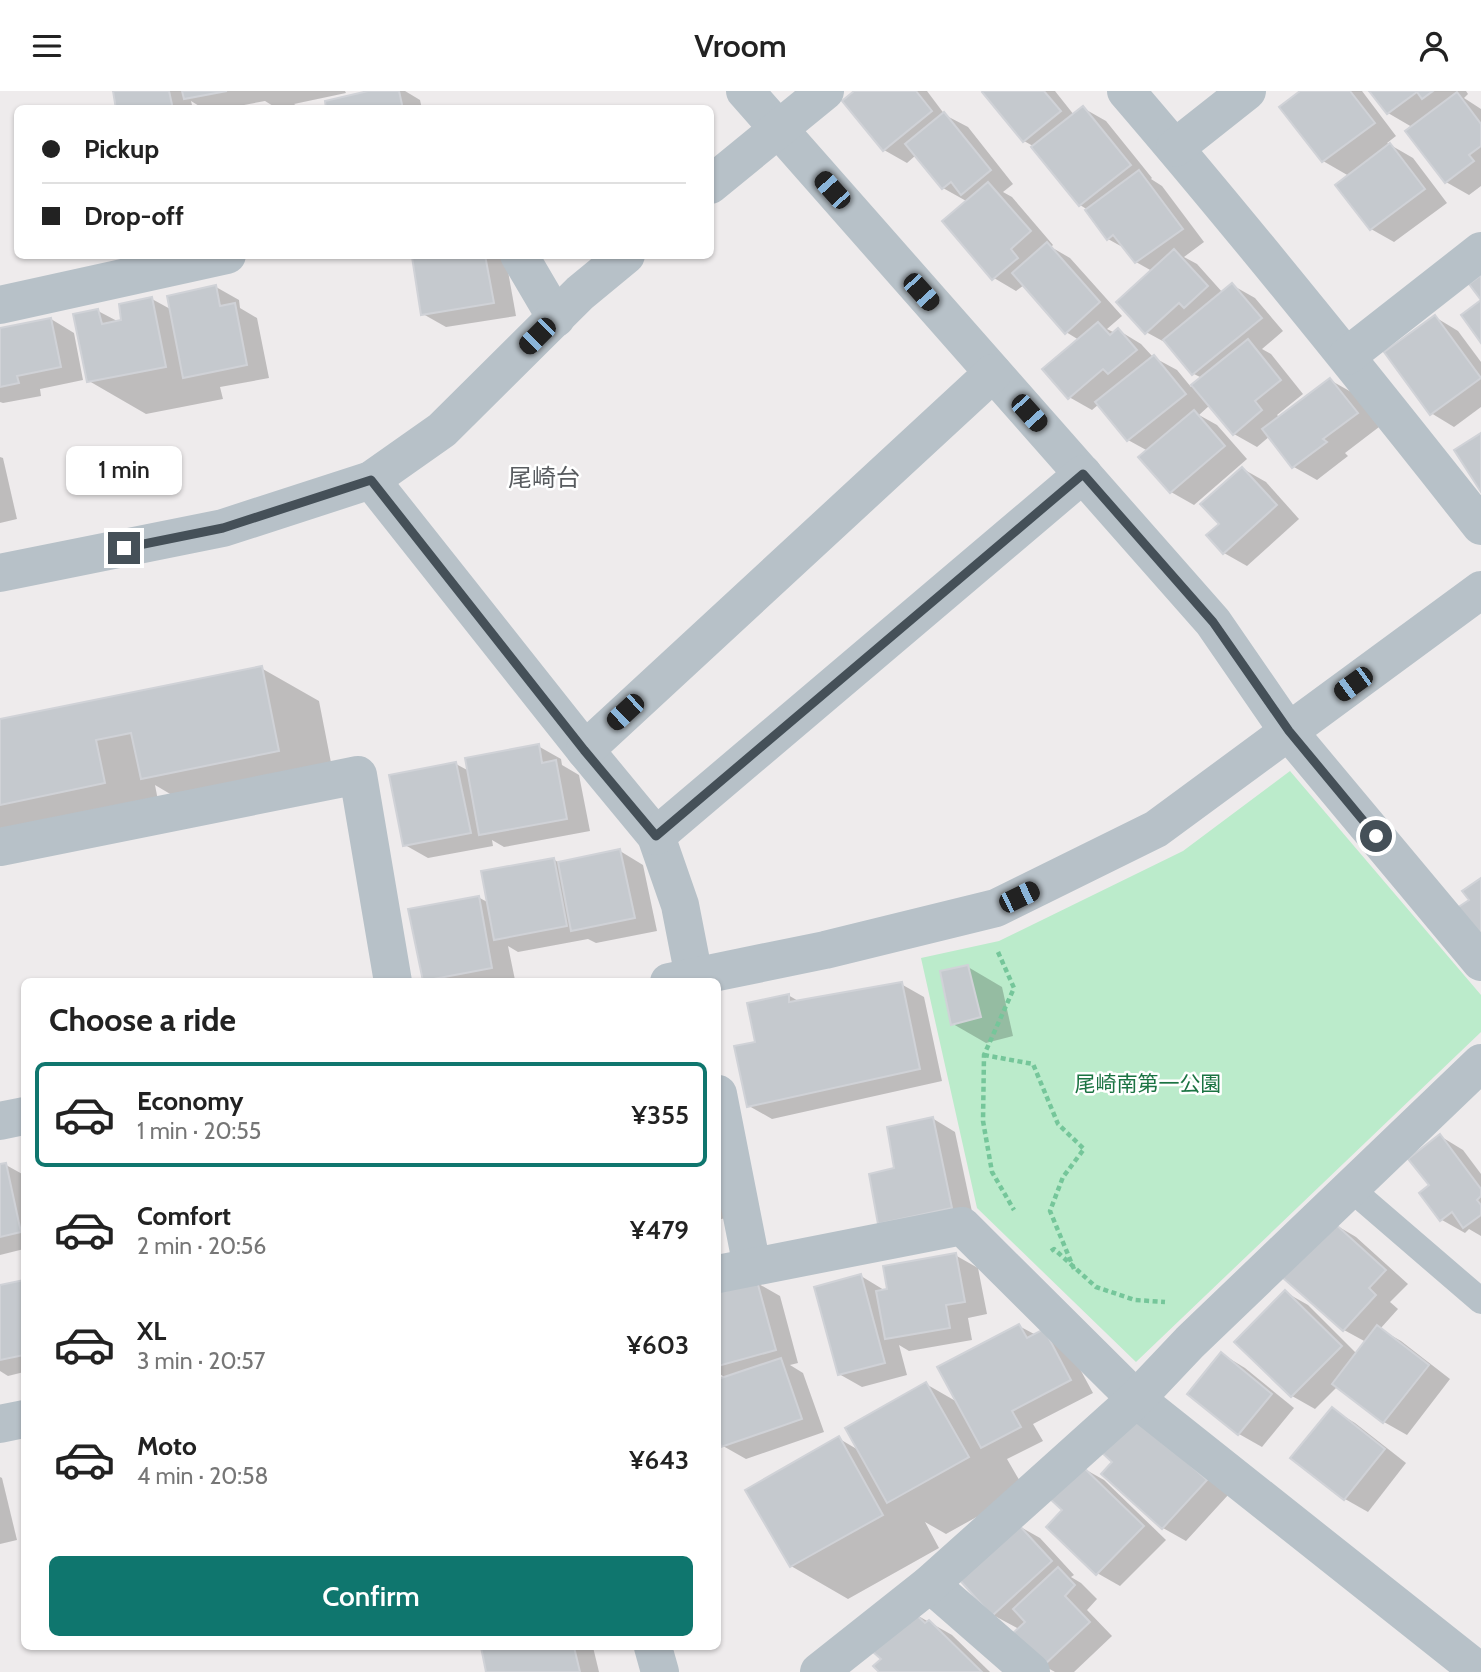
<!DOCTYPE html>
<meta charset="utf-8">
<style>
body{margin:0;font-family:Cabin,"Noto Sans JP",sans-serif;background:#f6f6f6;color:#222;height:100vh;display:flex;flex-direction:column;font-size:26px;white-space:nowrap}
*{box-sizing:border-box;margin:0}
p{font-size:23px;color:#767676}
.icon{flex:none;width:38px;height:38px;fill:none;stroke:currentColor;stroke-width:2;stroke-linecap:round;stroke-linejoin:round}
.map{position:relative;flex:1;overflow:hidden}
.side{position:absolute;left:21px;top:887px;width:700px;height:672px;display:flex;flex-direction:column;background:#fff;border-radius:10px;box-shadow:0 2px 5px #0004}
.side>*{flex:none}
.guide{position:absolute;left:14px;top:14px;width:700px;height:154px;border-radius:10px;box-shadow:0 2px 5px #0004;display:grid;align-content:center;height:154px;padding:0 28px;background:#fff}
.end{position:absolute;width:32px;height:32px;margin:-16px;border:9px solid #455058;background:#fff;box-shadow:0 0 0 4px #fff}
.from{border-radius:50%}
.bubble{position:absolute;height:49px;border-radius:10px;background:#fff;box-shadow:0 2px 5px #0004;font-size:23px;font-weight:600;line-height:49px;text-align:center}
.car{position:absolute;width:21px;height:42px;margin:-21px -10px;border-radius:9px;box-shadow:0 0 5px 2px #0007;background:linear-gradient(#222 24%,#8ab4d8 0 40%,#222 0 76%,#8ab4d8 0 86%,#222 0)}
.guide b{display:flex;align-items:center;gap:24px;height:66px;font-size:26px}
.guide b+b{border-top:2px solid #e0e0e0}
.guide i{width:18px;height:18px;background:#222}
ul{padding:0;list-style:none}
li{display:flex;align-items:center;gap:21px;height:105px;margin:0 14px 10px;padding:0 14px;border:4px solid transparent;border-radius:10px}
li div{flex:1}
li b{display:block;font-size:26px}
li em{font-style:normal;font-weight:600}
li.selected{border-color:#0f766e}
li>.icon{width:63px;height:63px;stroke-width:1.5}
h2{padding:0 28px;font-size:32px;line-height:84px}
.action{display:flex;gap:14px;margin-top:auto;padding:14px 28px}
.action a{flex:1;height:80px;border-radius:10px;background:#0f766e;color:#fff;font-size:28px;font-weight:600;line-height:80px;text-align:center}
header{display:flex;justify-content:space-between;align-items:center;height:91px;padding:0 28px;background:#fff;font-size:32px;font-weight:600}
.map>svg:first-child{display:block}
</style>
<header><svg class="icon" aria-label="menu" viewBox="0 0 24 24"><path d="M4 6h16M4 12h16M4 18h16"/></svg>Vroom<svg class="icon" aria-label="person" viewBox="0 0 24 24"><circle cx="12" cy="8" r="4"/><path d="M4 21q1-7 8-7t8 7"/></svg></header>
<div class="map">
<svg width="1481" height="1581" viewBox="0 0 1481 1581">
<rect width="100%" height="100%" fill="#eeebec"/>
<polygon fill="#bbebcb" points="1290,680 1481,904 1481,941 1136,1271 977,1117 921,867 999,850 1183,760"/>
<g fill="#0003">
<polygon points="115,0 345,0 346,2 294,13 302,18 278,18 265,10 223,18 204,18 191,10 193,18 118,18"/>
<polygon points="376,0 405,0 420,9 422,18 328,18"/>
<polygon points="857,0 927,0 945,24 968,36 1013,93 1003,101 1012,106 1053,154 1051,156 1070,167 1122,225 1107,238 1115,242 1118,239 1141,253 1153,266 1177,279 1191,296 1202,287 1194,283 1170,254 1146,241 1152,180 1136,171 1126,158 1108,148 1088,119 1080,114 1033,55 1024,50 986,0 1055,0 1074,24 1083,17 1106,30 1152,87 1151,88 1162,95 1204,151 1184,166 1197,173 1223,202 1232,194 1255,207 1283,240 1262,258 1271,263 1303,303 1277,324 1280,327 1330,289 1353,302 1379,336 1345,362 1348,365 1317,389 1294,376 1270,345 1257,356 1234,343 1210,314 1199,324 1217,334 1247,368 1194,414 1171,401 1148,360 1128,349 1099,313 1092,319 1069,306 1079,249 1066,241 1024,194 1016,200 994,187 968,111 943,97 916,64 907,72 884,59"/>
<polygon points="1303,0 1362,0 1396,45 1387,52 1413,67 1447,112 1394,151 1371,138 1349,85 1323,70"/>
<polygon points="1371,0 1466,0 1468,3 1464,7 1481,18 1481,95 1469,104 1446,91 1412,36 1388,22"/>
<polygon points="431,164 498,164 506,169 516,225 446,236 423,223"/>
<polygon points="216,196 239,209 240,217 257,227 269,287 220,296 223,308 146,323 89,290 98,220 119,231 123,230 152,208 172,219"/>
<polygon points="1435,226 1458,240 1481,271 1481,316 1454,336 1431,322"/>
<polygon points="51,228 74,242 83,289 40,298 41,305 3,312 0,311 0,239"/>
<polygon points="0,366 3,367 17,428 0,432"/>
<polygon points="1243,378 1266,391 1299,428 1247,475 1224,462 1221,433"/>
<polygon points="261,577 319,610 335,692 199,720 155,694 161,725 0,737 0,630"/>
<polygon points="538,655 561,668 562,674 579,684 590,740 504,756 492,749 493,755 428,767 405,754 456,673 469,680"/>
<polygon points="620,760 643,774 657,840 596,852 588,848 518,861 508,855 515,889 507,891 427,891 424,889 478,806 489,812 553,768 561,773"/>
<polygon points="968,876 1002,896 1013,945 986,952 953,933"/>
<polygon points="901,893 924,906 942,990 772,1028 749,1015 757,952 788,904 800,911"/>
<polygon points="932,1027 955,1041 974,1130 902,1145 896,1079"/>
<polygon points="1440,1045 1463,1059 1481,1083 1481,1145 1469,1138 1465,1142 1442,1129 1431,1095"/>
<polygon points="6,1074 24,1084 24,1158 0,1164 0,1075"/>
<polygon points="718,1077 729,1126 718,1129"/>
<polygon points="1334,1133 1356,1146 1408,1193 1390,1211 1398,1218 1380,1238 1401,1250 1450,1288 1407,1344 1384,1331 1338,1295 1315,1318 1292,1305 1236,1251 1285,1201 1308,1214 1357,1263 1366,1251 1344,1239"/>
<polygon points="955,1164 978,1177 987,1223 968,1227 972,1249 909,1260 899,1254 907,1284 862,1296 839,1283 861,1185 884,1199 884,1200"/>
<polygon points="24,1190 24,1281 8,1285 0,1280 0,1196"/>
<polygon points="757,1192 780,1205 798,1272 790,1274 803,1282 824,1341 746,1368 723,1355 718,1339 718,1290 726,1287 718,1282 718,1202"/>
<polygon points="1019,1235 1036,1244 1067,1254 1093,1302 1033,1333 1043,1350 1007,1368 1025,1399 946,1443 925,1431 939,1457 848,1508 791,1475 838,1347 860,1360 926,1293 959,1312"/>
<polygon points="1222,1263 1245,1277 1294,1317 1262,1356 1239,1343"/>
<polygon points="1332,1318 1355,1332 1406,1372 1368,1421 1345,1408"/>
<polygon points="1133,1325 1229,1403 1186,1450 1163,1437 1103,1383 1115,1371"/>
<polygon points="1081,1376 1104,1389 1166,1449 1120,1495 1097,1482"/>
<polygon points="0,1386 2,1387 17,1449 0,1453"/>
<polygon points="1017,1434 1040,1447 1074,1484 1071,1486 1081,1492 1097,1508 1087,1519 1112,1545 1074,1581 1055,1581 1044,1575 1019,1538 993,1524"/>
<polygon points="913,1522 952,1544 990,1581 882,1581 883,1568"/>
<polygon points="482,1556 593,1556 599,1581 487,1581"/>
</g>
<g fill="#c5c9ce" stroke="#d0d2d7" stroke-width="2">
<polygon points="113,0 169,0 173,18 116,18"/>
<polygon points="182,0 227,0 184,8"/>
<polygon points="368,0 399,0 403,18 326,18 325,10"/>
<polygon points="854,0 916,0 932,20 883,60 842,10"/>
<polygon points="983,0 1044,0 1061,20 1023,51 982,1"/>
<polygon points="1300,0 1350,0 1375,32 1322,71 1279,16"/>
<polygon points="1369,0 1433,0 1422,8 1417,1 1387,23"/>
<polygon points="1457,1 1481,33 1481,55 1469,64 1474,70 1445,92 1405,40"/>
<polygon points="1083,15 1131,74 1079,115 1031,56"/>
<polygon points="944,21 991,79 961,104 951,91 942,98 905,53"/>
<polygon points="1390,52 1425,98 1370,139 1335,94"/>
<polygon points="1139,79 1183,138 1135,172 1113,144 1107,149 1085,119"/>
<polygon points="988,91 1031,140 1011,158 1018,167 992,189 942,130"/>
<polygon points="1047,151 1100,211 1065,243 1012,182"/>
<polygon points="1174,158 1208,195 1184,217 1179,212 1145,243 1116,211"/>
<polygon points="420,164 485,164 494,212 421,224 412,166"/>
<polygon points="1481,184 1481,209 1469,193"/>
<polygon points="1232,192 1262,227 1192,284 1163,249"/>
<polygon points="216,194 220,215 235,212 247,274 183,287 167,205"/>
<polygon points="152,206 166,276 87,291 73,223 98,218 102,233 121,229 119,213"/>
<polygon points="1481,209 1481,252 1461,224"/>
<polygon points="1435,224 1481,287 1430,324 1384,261"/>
<polygon points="51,227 61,276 17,285 19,292 0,296 0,237"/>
<polygon points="1098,231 1110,244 1118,237 1137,259 1108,283 1103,278 1068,308 1042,278"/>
<polygon points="1248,248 1281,289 1255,310 1262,319 1233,344 1191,294"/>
<polygon points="1154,264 1186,303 1127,350 1095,311"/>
<polygon points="1330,287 1358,322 1323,348 1327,351 1292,377 1262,338"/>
<polygon points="1194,319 1225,355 1170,402 1138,366"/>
<polygon points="1481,342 1481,401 1454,359"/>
<polygon points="1242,376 1277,414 1223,463 1206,444 1219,433 1200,413"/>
<polygon points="262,575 279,660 141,688 131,642 96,649 105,692 0,714 0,628"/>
<polygon points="539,653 542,672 556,669 567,728 479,744 465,667"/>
<polygon points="456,671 471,742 403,755 389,684"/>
<polygon points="620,758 635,827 571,840 558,771"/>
<polygon points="554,767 567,835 494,849 481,780"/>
<polygon points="1481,787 1481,851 1457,817 1469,809 1462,800"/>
<polygon points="479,805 492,877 423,890 408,818"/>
<polygon points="968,874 981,926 951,934 940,880"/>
<polygon points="902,891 920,978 747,1016 734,955 755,951 747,912 789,903 789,911"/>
<polygon points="933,1026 952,1117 878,1133 869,1083 894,1077 887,1036"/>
<polygon points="1440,1043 1481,1098 1481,1105 1477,1109 1481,1114 1481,1124 1463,1137 1452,1121 1440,1130 1419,1102 1429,1094 1408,1068"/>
<polygon points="6,1072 21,1141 0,1146 0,1073"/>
<polygon points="1333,1131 1386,1179 1369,1197 1376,1204 1343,1240 1283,1187"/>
<polygon points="956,1162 965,1211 946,1214 950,1237 885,1248 876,1200 887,1198 883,1175"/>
<polygon points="861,1183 885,1272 838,1284 814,1196"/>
<polygon points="24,1189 24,1264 0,1269 0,1194"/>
<polygon points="757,1190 776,1259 718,1275 718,1201"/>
<polygon points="1285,1199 1342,1255 1291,1306 1234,1251"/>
<polygon points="1019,1233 1027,1247 1044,1238 1071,1289 1012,1320 1021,1336 981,1357 937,1276"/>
<polygon points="1377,1234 1429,1274 1383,1332 1332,1293"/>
<polygon points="1221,1261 1272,1303 1238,1344 1187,1303"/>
<polygon points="781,1267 802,1328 721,1356 718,1344 718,1288"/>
<polygon points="926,1291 969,1366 887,1412 845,1337"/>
<polygon points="1332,1316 1385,1358 1344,1409 1290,1367"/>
<polygon points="1133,1323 1207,1389 1162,1438 1101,1383 1112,1371 1099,1359"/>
<polygon points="839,1345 883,1424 790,1476 745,1399"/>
<polygon points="1081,1374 1144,1435 1096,1484 1046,1436 1062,1419 1048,1406"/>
<polygon points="1017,1432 1052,1470 992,1525 957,1486"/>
<polygon points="1058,1476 1075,1494 1065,1505 1090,1531 1042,1576 1012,1543 1025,1531 1013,1518"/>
<polygon points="912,1520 925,1532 929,1529 982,1581 879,1581 873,1575 881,1568 873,1561"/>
<polygon points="481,1556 574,1556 580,1581 486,1581"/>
</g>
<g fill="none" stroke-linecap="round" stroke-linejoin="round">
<g stroke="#75c69a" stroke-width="4.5" stroke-dasharray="5 3.5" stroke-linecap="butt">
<polyline points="998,861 1014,897 984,964 983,1030 992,1081 1014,1119"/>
<polyline points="984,964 1033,973 1058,1033 1084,1058 1063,1086 1050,1120 1074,1178"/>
<polyline points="1051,1160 1054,1158 1096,1196 1135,1209 1165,1211"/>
</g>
<polyline stroke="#b7c1c8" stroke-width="26" points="1351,1098 1481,1210"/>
<g stroke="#b7c1c8" stroke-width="38">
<polyline points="745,0 1213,531 1288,640 1481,871"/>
<path d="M1126,0C1248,142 1365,288 1481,435"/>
<polyline points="1175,57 1247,0"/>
<polyline points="710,94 825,0"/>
<polyline points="519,164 556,227"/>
<polyline points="0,214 227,164"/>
<polyline points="1347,265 1481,160"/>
<polyline points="371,389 585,659 656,745 680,814 695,891"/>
<polyline points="0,482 223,437 371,389 442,339 580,202 626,164"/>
<polyline points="585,659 993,282"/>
<polyline points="656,745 1083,383"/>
<polyline points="0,756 358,684 393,891"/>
<polyline points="669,891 825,859 996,817 1156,738 1481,499"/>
<polyline points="718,1003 752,1176"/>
<polyline points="0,1030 24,1025"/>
<polyline points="718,1183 962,1135 1136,1308 1480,1581"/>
<polyline points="0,1333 24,1328"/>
<polyline points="930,1493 1031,1581"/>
<polyline points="653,1556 660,1581"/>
<polyline points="819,1581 930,1493 1136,1308 1190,1251 1481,972"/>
</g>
</g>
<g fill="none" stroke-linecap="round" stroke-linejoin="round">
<polyline stroke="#455058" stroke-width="9" points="124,457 223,437 371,389 584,659 656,745 1083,383 1213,531 1289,640 1376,745"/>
</g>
<g text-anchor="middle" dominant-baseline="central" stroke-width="5" stroke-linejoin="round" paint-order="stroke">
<g font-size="21" fill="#1b7342" stroke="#fff">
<text x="1148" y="992">尾崎南第一公園</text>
</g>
<g font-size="24" fill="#595c60" stroke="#fff">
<text x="544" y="386">尾崎台</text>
</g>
</g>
</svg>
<i class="end from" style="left:1376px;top:745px"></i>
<i class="end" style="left:124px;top:457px"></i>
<div class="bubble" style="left:66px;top:355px;width:116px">1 min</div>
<i class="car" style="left:832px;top:99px;rotate:318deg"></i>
<i class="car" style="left:921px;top:201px;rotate:138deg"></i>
<i class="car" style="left:537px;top:245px;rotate:225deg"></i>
<i class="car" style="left:1029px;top:322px;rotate:138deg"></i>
<i class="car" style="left:1353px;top:593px;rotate:234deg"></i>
<i class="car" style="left:625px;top:621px;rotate:227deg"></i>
<i class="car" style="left:1019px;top:806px;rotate:64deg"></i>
<div class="guide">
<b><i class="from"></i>Pickup</b>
<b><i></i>Drop-off</b>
</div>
<section class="side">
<h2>Choose a ride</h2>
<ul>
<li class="selected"><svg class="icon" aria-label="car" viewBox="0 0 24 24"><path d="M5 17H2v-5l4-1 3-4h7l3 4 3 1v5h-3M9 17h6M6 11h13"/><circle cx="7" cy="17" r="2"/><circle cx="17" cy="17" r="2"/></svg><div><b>Economy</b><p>1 min · 20:55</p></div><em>¥355</em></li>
<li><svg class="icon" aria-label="car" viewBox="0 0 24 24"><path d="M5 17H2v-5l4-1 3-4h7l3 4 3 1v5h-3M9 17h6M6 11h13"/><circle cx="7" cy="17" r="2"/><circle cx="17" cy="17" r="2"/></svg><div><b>Comfort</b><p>2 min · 20:56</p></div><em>¥479</em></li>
<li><svg class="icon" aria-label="car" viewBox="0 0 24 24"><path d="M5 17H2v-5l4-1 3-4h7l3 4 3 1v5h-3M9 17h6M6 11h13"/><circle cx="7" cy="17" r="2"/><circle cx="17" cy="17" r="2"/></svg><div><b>XL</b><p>3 min · 20:57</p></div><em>¥603</em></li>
<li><svg class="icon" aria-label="car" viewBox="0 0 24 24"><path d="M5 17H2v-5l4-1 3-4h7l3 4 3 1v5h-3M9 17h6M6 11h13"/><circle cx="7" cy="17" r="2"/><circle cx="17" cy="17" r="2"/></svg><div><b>Moto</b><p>4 min · 20:58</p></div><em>¥643</em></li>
</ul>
<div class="action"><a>Confirm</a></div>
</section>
</div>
